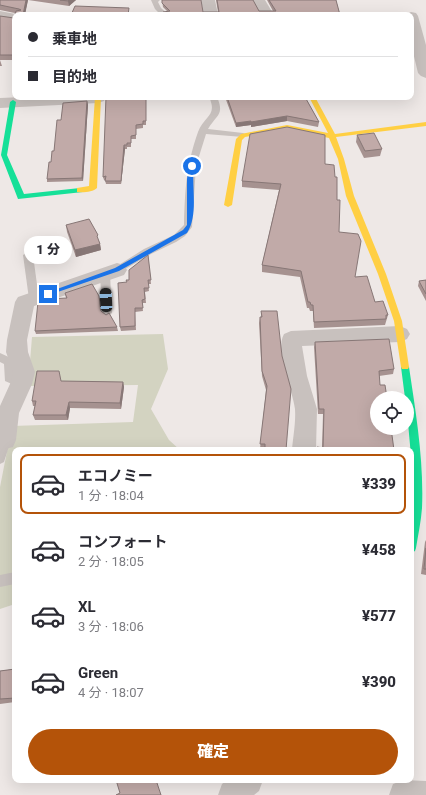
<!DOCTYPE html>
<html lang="ja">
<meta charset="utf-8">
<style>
body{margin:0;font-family:Roboto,"Noto Sans JP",sans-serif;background:#f7f7f7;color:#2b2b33;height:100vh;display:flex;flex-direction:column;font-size:15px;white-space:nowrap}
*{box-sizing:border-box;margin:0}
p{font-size:13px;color:#7c7c81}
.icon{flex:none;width:22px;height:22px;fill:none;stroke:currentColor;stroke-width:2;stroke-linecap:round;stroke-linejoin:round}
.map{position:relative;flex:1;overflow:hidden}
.sheet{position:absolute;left:12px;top:447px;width:402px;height:336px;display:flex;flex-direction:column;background:#fff;border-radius:8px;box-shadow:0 4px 16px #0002}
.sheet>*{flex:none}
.hud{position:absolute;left:12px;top:12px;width:402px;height:88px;border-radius:8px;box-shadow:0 4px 16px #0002;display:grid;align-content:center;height:88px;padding:0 16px;background:#fff}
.buttons{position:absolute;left:370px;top:391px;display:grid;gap:8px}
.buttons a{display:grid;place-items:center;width:44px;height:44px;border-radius:50%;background:#fff;box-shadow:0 4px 16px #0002;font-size:20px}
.end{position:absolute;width:18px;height:18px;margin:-9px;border:5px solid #1a73e8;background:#fff;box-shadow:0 0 0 2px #fff}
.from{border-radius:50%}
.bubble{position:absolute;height:28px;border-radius:14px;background:#fff;box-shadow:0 4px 16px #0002;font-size:13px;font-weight:800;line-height:28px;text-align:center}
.car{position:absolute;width:12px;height:24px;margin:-12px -6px;border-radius:5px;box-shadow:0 0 3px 1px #0007;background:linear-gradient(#222 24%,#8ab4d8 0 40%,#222 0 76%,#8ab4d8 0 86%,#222 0)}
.hud b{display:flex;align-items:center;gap:14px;height:38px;font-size:15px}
.hud b+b{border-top:1px solid #e1e1e2}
.hud i{width:10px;height:10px;background:#2b2b33}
ul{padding:7px 0 0;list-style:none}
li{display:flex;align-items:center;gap:12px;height:60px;margin:0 8px 6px;padding:0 8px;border:2px solid transparent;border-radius:8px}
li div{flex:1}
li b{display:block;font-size:15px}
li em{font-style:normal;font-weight:800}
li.on{border-color:#b45309}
li>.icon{width:36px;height:36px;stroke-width:1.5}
.cta{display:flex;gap:8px;margin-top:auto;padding:8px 16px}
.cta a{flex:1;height:46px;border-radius:24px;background:#b45309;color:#fff;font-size:16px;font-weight:800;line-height:46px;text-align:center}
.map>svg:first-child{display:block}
</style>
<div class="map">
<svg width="426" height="795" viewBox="0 0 426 795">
<rect width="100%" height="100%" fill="#eee8e6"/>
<polygon fill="#d3d3c1" points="163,334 168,369 151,409 169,440 180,450 15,450 15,604 0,609 0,487 12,426 133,422 138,385 28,386 32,337"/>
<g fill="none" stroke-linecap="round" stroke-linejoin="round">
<g fill="#c8c1be" fill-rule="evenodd">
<polygon points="151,0 160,0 158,2 161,8 169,15 161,15 155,9"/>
<path d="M209,97H217C225,115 216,115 208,129L243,133L247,135L243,137L206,134L196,166L192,227L185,236L176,242L151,254L120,272H114L112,270L114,268L144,249L174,235L184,225C185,190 186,166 198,132C204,116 218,116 209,97Z"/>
<polygon points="28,252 33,255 39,299 34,303 29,299 23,255"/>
<polygon points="105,271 110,274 112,313 107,317 102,313 100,274"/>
<polygon points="0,353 13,359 14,376 25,381 26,384 25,387 21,388 5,381 4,364 0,362"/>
<polygon points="5,435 9,437 11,440 4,462 0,464 0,439"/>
<polygon points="15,572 15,584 0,587 0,575"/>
</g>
<g fill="#c8c1be" fill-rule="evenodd">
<polygon points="201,0 215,0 218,15 204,15"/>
<polygon points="251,0 265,0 274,15 260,15"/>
<polygon points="0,11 20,15 15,15 15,22 0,19"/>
<polygon points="411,12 416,13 418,16 426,45 426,78 421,76 418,73 411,44 411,15 405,15"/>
<polygon points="24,97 105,97 106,98 104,101 98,103 0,108 0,98"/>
<polygon points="117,263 124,265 127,270 124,275 34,306 27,340 28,352 35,372 32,384 19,413 16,440 13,447 5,449 0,448 0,406 10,384 13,372 6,352 7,340 15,302 18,297"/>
<path d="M400,326L407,329L410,334L407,339L400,342L302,346L307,376L317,409L316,450H292C293,437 296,422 295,409C293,390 274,352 284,334L291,331Z"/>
<polygon points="227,780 263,780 259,791 254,795 218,795 222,784"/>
<polygon points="404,780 426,781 426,795 389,795 393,784"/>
</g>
<g fill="#16e098" fill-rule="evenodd">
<polygon points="13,100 16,102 7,155 24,194 80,188 84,190 83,192 18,199 1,155 10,102"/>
<path d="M405,364L409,367C416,414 424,461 422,508C421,522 418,535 416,548L415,551L411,553C411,526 413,499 412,472C411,447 407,423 407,398H405L401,367Z"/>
</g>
<g fill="#ffcf43" fill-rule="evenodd">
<path d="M95,97H101L97,188C93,192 83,193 77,192V188L89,186Z"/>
<polygon points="309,97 315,97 335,134 426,122 426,126 336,137 344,159 354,196 386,274 402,321 409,367 408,369 402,369 401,367 394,321 378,274 346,196 338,159 329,138 287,129 245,137 242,140 232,205 228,207 224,205 236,139 241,134 287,125 328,133"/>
</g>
</g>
<g fill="#a69290">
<polygon points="0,0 76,0 69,6 28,0 14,60 0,60 2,66 0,66 0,16 14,18 15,13 0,10"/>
<polygon points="162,0 203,12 218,12 216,0 253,0 259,11 273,11 267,0 336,0 340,15 163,15 167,11 163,7"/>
<polygon points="146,97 146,125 143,125 143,128 136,129 136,139 131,139 131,147 127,147 127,149 125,149 121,184 106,184 105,180 104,180 103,177"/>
<polygon points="225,97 305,97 319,122 318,127 287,121 251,127 251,125 236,127"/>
<polygon points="87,101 88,105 83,181 47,182 47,179 61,120"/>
<polygon points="357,135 382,149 380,156 364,158 356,142"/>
<polygon points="325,164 335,177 337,200 339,232 355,277 375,302 388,315 385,325 314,328 313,311 310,311 309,308 307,308 300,277 262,272 262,265 279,190 242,187 242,181"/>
<polygon points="66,225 99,241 100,244 101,250 76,257 67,232"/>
<polygon points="148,255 151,284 148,284 149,291 145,292 146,303 142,303 143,311 135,312 136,330 121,331 120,327 127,282 129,280"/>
<polygon points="426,280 426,301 418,286 419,281"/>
<polygon points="65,293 101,311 117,327 118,331 36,334 35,331 66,298"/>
<polygon points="261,311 286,450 264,450 264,449 260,449 266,390 262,376 259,323 260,317 261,317"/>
<polygon points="315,342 394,369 393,374 379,376 377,428 322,448 323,414 318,414 314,347"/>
<polygon points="61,381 123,382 124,387 121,409 70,408 68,420 35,420 33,415 35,406 33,406 32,401"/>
<polygon points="426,540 426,575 421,574 425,542"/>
<polygon points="15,669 15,702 0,704 0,671"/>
</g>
<g fill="#877776">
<polygon points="26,0 28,0 25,15 23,15"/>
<polygon points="69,0 76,0 69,6 68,1"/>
<polygon points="15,48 15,57 14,60 13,55"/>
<polygon points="87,101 88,105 83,181 82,178"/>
<polygon points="287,116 287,121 251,127 251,125 236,127 236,123"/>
<polygon points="124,145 125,149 121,184 121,181"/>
<polygon points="100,244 101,250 76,257 75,250"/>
<polygon points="123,382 124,387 121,409 120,403"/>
<polygon points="69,402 70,408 68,420 66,415"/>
</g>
<g fill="#c1aaa8" stroke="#877776">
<polygon points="0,0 26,0 23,15 15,15 15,48 13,55 0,55 0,16 14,18 16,11 21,10 19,9 0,5"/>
<polygon points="60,0 69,0 68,1"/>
<polygon points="162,0 201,0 203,12 219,12 217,0 253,0 259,11 276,11 269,0 336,0 340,15 287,15 287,13 253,15 163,15 163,12 170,11 162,3"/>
<polygon points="75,6 129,8 128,15 71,15"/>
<polygon points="106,97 146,97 146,121 143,121 143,124 136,125 136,135 131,136 131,143 127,143 127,145 124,145 121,181 105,181 106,176 103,177"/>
<polygon points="227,97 305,97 319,122 287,116 251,122 251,121 236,123"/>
<polygon points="87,101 82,178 47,179 49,162 51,162 52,151 54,151 57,120 61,120 63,103"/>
<polygon points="287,127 325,135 325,164 334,165 335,177 337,177 337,200 340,200 339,232 358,234 361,241 355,277 367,276 375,302 383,301 388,315 386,315 386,319 314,322 313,305 311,305 310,302 308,302 301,271 262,265 281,184 242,181 250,134"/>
<polygon points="374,133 382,149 365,151 357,135"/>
<polygon points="89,219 98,235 97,236 100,244 75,250 66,225"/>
<polygon points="148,255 151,280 148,280 149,288 144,288 145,299 142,300 143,308 135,308 135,326 120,327 118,283 127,282 126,280 129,280 129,270"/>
<polygon points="426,280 426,294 419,281"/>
<polygon points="92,284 99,296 101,311 106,315 109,313 117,327 35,331 38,302 49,299 67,298 65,293"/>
<polygon points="261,311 277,311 282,356 291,389 286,450 265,450 265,444 260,444 267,386 262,371 260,317 262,317"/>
<polygon points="389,339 394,369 379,371 380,385 385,385 387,398 377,398 377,428 391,428 394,450 316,450 317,447 323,448 324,409 319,409 315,342"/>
<polygon points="37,371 59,371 61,381 123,382 120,403 69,402 66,415 33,415 36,401 32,401"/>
<polygon points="426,548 426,569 424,569"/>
<polygon points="15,669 15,698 0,699 0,671"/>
<polygon points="116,780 156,780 161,795 116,795 120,793"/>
</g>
<path fill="#1a73e8" d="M192,164L194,166C191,187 199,214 187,233L119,271L46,296V293L115,268L183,230L187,225V179L189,166Z"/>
</svg>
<div class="buttons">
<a><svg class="icon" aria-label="locate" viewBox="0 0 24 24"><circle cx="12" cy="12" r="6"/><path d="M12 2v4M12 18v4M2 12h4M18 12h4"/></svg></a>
</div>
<i class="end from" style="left:192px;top:166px"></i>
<i class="end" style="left:48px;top:294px"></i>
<div class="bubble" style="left:24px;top:236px;width:48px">1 分</div>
<i class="car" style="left:106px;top:300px;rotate:357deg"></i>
<div class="hud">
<b><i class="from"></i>乗車地</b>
<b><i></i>目的地</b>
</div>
<section class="sheet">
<ul>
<li class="on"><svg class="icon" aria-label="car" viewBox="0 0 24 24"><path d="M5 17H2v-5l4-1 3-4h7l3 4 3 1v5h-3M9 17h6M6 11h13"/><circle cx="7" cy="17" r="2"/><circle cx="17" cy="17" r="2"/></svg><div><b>エコノミー</b><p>1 分 · 18:04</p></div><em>¥339</em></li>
<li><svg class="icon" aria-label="car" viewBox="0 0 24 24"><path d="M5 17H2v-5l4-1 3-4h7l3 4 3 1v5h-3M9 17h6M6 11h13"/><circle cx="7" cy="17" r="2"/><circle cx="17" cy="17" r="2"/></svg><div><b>コンフォート</b><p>2 分 · 18:05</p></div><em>¥458</em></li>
<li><svg class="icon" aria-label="car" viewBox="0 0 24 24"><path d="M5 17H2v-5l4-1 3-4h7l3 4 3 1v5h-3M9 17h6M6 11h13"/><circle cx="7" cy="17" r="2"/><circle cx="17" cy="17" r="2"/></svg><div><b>XL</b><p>3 分 · 18:06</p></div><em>¥577</em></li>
<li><svg class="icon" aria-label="car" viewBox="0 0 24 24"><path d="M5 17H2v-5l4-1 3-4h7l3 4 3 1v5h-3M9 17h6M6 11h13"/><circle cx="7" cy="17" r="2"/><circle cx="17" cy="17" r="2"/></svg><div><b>Green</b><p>4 分 · 18:07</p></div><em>¥390</em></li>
</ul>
<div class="cta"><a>確定</a></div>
</section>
</div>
